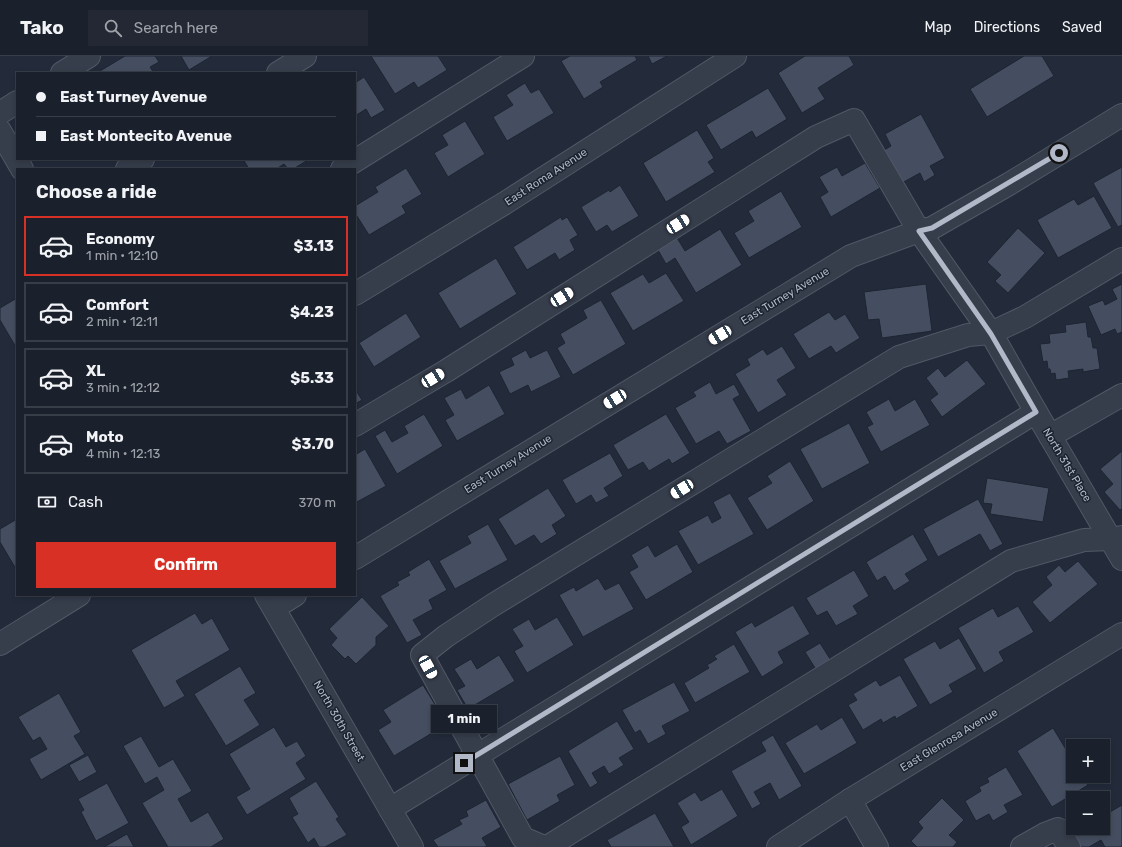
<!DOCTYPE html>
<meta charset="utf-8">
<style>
body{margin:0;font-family:Rubik,sans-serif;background:#232834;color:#f1f3f6;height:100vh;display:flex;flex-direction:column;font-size:15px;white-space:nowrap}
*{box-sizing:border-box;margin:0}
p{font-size:13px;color:#9fa3a9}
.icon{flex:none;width:22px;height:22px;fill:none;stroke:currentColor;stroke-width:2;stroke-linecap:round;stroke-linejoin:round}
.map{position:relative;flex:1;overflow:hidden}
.side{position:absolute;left:16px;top:112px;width:340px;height:428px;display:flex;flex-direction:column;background:#1a202c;border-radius:0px;box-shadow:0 2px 6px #0003,0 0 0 1px #383e48}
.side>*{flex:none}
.banner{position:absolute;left:16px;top:16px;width:340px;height:88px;border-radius:0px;box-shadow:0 2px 6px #0003,0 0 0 1px #383e48;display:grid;align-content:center;height:88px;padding:0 20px;background:#1a202c}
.tools{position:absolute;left:1066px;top:683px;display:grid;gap:8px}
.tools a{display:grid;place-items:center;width:44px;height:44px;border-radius:0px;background:#1a202c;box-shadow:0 2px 6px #0003,0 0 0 1px #383e48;font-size:20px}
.end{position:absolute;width:18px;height:18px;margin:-9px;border:5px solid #b1b8c7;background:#111;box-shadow:0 0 0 2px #111}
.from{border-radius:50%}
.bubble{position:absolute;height:28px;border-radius:0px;background:#1a202c;box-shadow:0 2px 6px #0003,0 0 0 1px #383e48;font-size:13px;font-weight:700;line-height:28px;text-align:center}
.car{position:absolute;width:12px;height:24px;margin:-12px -6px;border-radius:5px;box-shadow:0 0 3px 1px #0007;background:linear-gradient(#fff 24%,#345 0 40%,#fff 0 76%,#345 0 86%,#fff 0)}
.banner b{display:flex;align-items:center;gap:14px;height:38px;font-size:15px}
.banner b+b{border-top:1px solid #383e48}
.banner i{width:10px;height:10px;background:#f1f3f6}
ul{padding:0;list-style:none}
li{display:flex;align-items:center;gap:12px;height:60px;margin:0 8px 6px;padding:0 12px;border:2px solid #383e48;border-radius:0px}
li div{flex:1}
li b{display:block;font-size:15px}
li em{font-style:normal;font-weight:700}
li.selected{border-color:#d93025}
li>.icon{width:36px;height:36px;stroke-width:1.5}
h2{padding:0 20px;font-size:18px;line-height:48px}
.pay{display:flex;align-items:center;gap:10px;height:44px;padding:0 20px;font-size:15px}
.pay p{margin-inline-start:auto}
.button{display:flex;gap:8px;margin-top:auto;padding:8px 20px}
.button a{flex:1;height:46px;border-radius:0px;background:#d93025;color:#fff;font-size:16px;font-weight:700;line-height:46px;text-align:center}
header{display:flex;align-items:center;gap:24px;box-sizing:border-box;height:56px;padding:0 20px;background:#1a202c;border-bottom:1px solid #383e48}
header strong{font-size:19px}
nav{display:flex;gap:22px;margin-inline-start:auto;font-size:14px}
.search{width:280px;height:36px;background:#232834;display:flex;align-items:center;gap:10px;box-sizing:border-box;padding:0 14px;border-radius:0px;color:#9fa3a9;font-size:15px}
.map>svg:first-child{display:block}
</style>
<header>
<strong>Tako</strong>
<div class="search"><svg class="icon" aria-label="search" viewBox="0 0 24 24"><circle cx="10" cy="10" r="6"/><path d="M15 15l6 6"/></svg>Search here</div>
<nav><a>Map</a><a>Directions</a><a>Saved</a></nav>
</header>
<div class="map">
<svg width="1122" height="791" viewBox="0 0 1122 791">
<rect width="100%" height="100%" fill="#232b3b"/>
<g fill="#444e60" stroke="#1d2532">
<polygon points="125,0 155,0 159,6 150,11 154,17 102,17 100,15"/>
<polygon points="181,0 212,0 189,14"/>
<polygon points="371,0 438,0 447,14 418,32 414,26 395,38"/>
<polygon points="570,0 635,0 637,4 600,26 603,31 584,43 561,5"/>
<polygon points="648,0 667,0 652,8"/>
<polygon points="805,0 849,0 854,9 818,32 825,43 802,57 778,17"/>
<polygon points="1024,0 1042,0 1054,20 987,61 970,33"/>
<polygon points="364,21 385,54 371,62 366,53 355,60 355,27"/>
<polygon points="525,27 531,37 539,33 554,57 507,85 493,61 513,49 506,39"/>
<polygon points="768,32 787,63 756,82 752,75 721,94 706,69"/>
<polygon points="921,58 945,102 930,110 935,119 924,126 920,117 902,127 884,94 891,90 885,78"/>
<polygon points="465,65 485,98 448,121 434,97 448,89 442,79"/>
<polygon points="697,74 714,102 708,106 715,116 666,146 643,107"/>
<polygon points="243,103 308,103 308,104 293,113 288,113 284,108 276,113 249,113"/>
<polygon points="865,107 880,132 831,161 820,141 828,136 819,121 837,111 842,120"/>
<polygon points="1122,111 1122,169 1118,171 1093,127"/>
<polygon points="406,112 422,138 402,150 406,157 369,179 355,157 355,150 378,136 375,131"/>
<polygon points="620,129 639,160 612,176 607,169 596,176 581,151 609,134 610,136"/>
<polygon points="781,135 802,171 749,202 734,177 754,165 748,155"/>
<polygon points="1094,140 1112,172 1058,202 1037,164 1074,143 1078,149"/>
<polygon points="561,161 562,164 567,161 578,179 570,184 575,194 559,204 555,197 527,214 513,191"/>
<polygon points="1018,172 1045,197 1008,237 995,225 1001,219 987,206"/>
<polygon points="720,173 742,209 696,237 675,202 666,208 655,189 674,177 685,195"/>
<polygon points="496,202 517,238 460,273 438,237"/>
<polygon points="666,217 684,245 633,275 610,237 643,218 649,227"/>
<polygon points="926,228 932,275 882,282 879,263 868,264 864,236"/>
<polygon points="1122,228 1122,276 1117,278 1115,273 1101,279 1088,250 1103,244 1105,249 1117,243 1112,233"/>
<polygon points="17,242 17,293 0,264 0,252"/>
<polygon points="601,244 626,288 573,319 557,292 565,287 560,278 587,262 583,254"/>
<polygon points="829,256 835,264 845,258 860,282 836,297 831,290 809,303 793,278"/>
<polygon points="406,257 421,281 374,311 359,287"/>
<polygon points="1086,266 1088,281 1091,281 1093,292 1097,292 1100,313 1083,316 1083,313 1068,315 1069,322 1056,324 1055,317 1051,318 1050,313 1048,313 1047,305 1043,306 1040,288 1050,287 1049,278 1066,276 1065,269"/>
<polygon points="782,290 796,312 777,324 787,339 758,357 735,318 750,309 747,303 763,293 767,299"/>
<polygon points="526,294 530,302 547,294 561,321 531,336 528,329 510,338 499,316 514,309 511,302"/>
<polygon points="967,304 986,328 942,361 930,344 938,338 926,322 938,312 945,321"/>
<polygon points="710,326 716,338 734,328 740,339 733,343 751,375 727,388 719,375 696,388 675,352 696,340 693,336"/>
<polygon points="489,329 505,358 457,385 445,364 454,359 444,342 461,333 466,343"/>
<polygon points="355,333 362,344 355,348"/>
<polygon points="889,343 895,355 915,343 930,369 881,396 867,371 873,368 866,356"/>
<polygon points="424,358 443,390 397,418 375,380 385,374 392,386 408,377 404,370"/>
<polygon points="666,358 690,397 672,408 669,403 649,415 643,406 628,414 613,389"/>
<polygon points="849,367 870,407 822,433 800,393"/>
<polygon points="365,393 386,430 355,447 355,399"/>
<polygon points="1122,395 1122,453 1120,454 1104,436 1113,428 1100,413"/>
<polygon points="610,397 623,420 604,432 609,440 596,447 591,439 576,448 562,424"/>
<polygon points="790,405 814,445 767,474 747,442 772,427 767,420"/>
<polygon points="987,422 1049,432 1043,466 990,458 992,448 983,447"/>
<polygon points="548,432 566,460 552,469 557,478 541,488 534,479 515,490 498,463"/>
<polygon points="730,437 754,478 698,509 678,475 708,459 712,467 721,462 713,446"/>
<polygon points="978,443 1003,488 990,495 980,478 938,501 923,473"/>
<polygon points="17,463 17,513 16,513 0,486 0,473"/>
<polygon points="488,468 508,504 455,533 439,505 471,487 467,480"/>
<polygon points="913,478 928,504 905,518 910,525 894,535 885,520 877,525 866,506"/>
<polygon points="677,488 693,516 646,544 629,516 638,511 631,499 648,489 655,501"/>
<polygon points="429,503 447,534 429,544 433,553 413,564 422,579 407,587 380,540 399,529 397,526 410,519 408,516"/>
<polygon points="1078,505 1098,528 1050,567 1032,546 1052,529 1046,521 1059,509 1065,516"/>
<polygon points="854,514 869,540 853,550 858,558 836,570 827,555 817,560 806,542"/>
<polygon points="598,522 605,534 619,527 634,553 583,581 559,539 574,531 576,535"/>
<polygon points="362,541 389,570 376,581 376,589 356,608 348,600 345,603 331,589 337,582 329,573"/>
<polygon points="793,549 810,578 778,596 784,607 762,621 735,576 752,566 755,571"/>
<polygon points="1018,550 1034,576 999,596 1004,605 984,617 958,572 993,552 998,561"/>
<polygon points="195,557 202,568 212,562 230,594 176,625 185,640 164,652 131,594"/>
<polygon points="557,561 574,589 527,617 514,595 523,590 512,573 529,563 535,574"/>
<polygon points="959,582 977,613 949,629 953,636 930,649 903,603 935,585 940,593"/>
<polygon points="820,587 832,606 817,615 805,596"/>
<polygon points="734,588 750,616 695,647 684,627 709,612 707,609 717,603 714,600"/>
<polygon points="499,599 515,625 468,653 457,634 465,630 454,613 471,603 477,613"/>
<polygon points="240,610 256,637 244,644 260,669 226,690 194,638"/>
<polygon points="900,619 918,650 896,663 895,660 883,667 881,663 863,674 848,649 857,644 853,638 876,624 880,630"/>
<polygon points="674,626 690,655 662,670 666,678 648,688 640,674 635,677 622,654"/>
<polygon points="423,629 447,668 394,700 378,674 391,666 383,654"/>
<polygon points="59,637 81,676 74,680 85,698 41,724 29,703 47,693 40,681 33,685 18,661"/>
<polygon points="842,661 857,687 804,718 785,687 817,668 821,674"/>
<polygon points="617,665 634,693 619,702 624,709 609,718 604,710 592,717 598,727 590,732 568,695"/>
<polygon points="274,671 286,691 297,685 306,700 296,707 306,723 247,759 236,741 250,733 229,698"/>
<polygon points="1053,672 1073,705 1073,720 1082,720 1088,729 1052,751 1017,695"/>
<polygon points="773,679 802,730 779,744 770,727 754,736 761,748 752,753 731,715 766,695 761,686"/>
<polygon points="141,680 159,711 173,703 192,735 178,743 191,766 208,756 224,783 211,791 168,791 142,747 164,734 157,721 145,728 123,690"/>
<polygon points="88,699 97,716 79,726 69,709"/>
<polygon points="560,700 575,729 557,739 560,745 527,764 508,728"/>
<polygon points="1006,711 1023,739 1004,749 1008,756 993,765 989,758 976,765 965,745 981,735 979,731 989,726 987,722"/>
<polygon points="316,725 339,761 336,763 347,779 325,791 319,791 314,782 308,787 292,761 298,758 289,742"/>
<polygon points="107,727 129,767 96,785 81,756 84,754 78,743"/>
<polygon points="722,733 738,760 691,789 681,771 689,766 677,747 695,736 701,745"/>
<polygon points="942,742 964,764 949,779 957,786 953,791 917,791 911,785 923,772 918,766"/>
<polygon points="486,744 501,771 482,782 487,790 484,791 438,791 433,784 462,768 459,764 468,760 466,755"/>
<polygon points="1122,749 1122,791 1105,791 1101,784 1089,791 1079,791 1072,779 1084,772 1103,772 1103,760"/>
<polygon points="655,757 674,791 611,791 607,784"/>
<polygon points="127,778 134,791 104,791"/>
</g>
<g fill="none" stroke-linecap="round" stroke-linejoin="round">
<defs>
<g id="minor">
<polyline points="62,17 89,0"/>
<polyline points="278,17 305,0"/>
<polyline points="0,57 17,46"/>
<polyline points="0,75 22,113"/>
<polyline points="127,113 143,103"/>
<polyline points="342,113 523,0"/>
<polyline points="355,238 505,147 735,0"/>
<polyline points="355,369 446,315 816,81 854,64 919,175 991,277 1036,356 1122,503"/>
<polyline points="1050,380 1122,339"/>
<polyline points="355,502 851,200 919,175 932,172 1009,128 1122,59"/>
<polyline points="266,539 412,791"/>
<polyline points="274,552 295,539"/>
<polyline points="0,588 79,539"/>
<polyline points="850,744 877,791"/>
<polyline points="390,753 1036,356"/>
<polyline points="544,791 523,782 422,599 446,580 493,549 899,301 968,279 991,277 1025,261 1122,203"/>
<polyline points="547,791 1011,505 1084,484 1111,483 1122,481"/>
<polyline points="778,791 850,744 1122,578"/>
<polyline points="1022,791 1045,778 1058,773 1069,791"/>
</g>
</defs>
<use href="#minor" stroke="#515866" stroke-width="24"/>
<use href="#minor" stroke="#363d4b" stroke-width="22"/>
</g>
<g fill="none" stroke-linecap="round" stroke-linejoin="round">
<polyline stroke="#b1b8c7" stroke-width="5" points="464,707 1036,356 991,278 919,175 932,172 1059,97"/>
</g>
<g text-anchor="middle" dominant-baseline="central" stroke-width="3" stroke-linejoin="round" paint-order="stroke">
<g font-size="11" fill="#b1b8c7" stroke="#1b2330">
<text transform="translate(546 121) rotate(-33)">East Roma Avenue</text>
<text transform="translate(785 240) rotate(-31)">East Turney Avenue</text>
<text transform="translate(508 408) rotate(-32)">East Turney Avenue</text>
<text transform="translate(1067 409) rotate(59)">North 31st Place</text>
<text transform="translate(339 665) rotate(60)">North 30th Street</text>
<text transform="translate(949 684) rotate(-31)">East Glenrosa Avenue</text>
</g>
</g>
</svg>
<div class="tools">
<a>+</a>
<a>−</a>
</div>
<i class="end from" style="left:1059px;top:97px"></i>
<i class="end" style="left:464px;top:707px"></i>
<div class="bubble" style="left:431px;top:649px;width:66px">1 min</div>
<i class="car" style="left:678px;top:168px;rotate:58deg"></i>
<i class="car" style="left:562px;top:241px;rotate:58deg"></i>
<i class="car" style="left:720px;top:279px;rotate:239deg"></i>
<i class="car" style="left:433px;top:322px;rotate:59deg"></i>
<i class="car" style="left:615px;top:343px;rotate:239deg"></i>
<i class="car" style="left:682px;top:433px;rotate:238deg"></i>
<i class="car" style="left:428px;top:611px;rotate:151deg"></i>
<div class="banner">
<b><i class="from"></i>East Turney Avenue</b>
<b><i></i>East Montecito Avenue</b>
</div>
<section class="side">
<h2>Choose a ride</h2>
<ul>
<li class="selected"><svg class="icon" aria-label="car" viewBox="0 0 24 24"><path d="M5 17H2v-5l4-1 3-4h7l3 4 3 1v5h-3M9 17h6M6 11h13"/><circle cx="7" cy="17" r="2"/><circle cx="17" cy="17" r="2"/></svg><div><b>Economy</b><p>1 min · 12:10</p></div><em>$3.13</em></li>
<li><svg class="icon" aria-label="car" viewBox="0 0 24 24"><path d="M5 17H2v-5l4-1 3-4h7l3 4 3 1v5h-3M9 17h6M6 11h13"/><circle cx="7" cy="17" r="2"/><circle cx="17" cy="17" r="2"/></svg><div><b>Comfort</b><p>2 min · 12:11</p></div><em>$4.23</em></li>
<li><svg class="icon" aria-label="car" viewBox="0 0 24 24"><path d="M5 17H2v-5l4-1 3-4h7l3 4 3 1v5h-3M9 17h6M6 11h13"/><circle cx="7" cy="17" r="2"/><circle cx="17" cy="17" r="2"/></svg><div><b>XL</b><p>3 min · 12:12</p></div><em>$5.33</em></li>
<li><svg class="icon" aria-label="car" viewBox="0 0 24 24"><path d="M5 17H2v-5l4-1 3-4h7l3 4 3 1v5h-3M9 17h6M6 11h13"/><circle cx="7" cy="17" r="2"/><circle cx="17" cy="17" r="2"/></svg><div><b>Moto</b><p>4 min · 12:13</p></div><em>$3.70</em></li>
</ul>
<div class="pay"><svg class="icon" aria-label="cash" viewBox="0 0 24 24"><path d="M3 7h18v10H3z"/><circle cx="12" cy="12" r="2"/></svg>Cash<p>370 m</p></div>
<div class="button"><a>Confirm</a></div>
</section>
</div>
